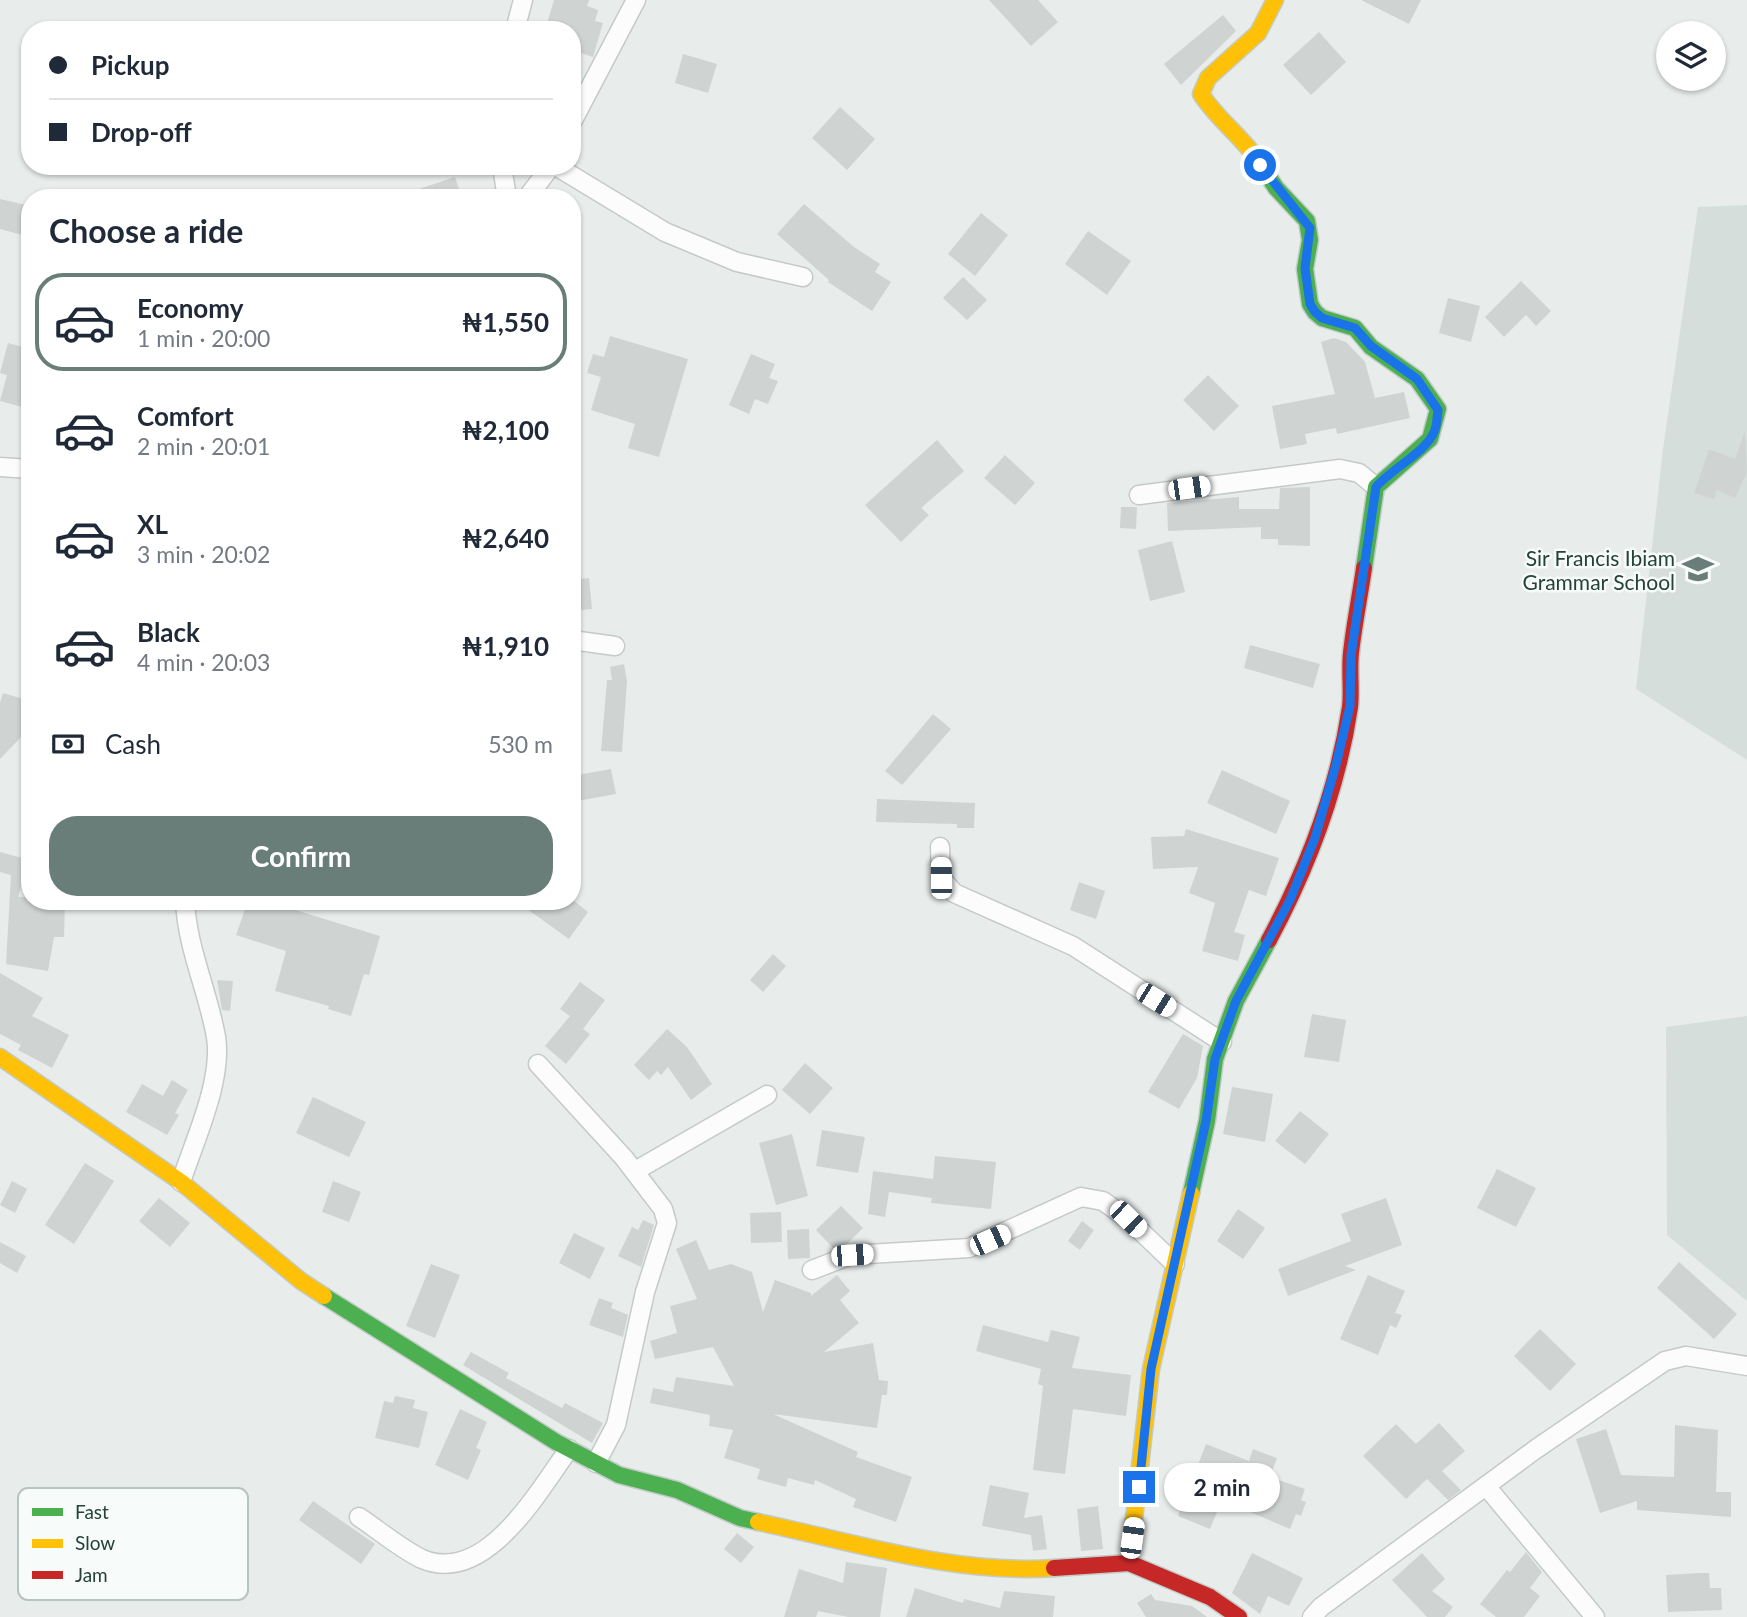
<!DOCTYPE html>
<meta charset="utf-8">
<style>
body{margin:0;font-family:Lato,sans-serif;background:#f2f2f3;color:#1f2937;height:100vh;display:flex;flex-direction:column;font-size:26px;white-space:nowrap}
*{box-sizing:border-box;margin:0}
p{font-size:23px;color:#747a83}
.icon{flex:none;width:38px;height:38px;fill:none;stroke:currentColor;stroke-width:2;stroke-linecap:round;stroke-linejoin:round}
.map{position:relative;flex:1;overflow:hidden}
.drawer{position:absolute;left:21px;top:189px;width:560px;height:721px;display:flex;flex-direction:column;background:#fff;border-radius:28px;box-shadow:0 2px 5px #0004}
.drawer>*{flex:none}
.guide{position:absolute;left:21px;top:21px;width:560px;height:154px;border-radius:28px;box-shadow:0 2px 5px #0004;display:grid;align-content:center;height:154px;padding:0 28px;background:#fff}
.tools{position:absolute;left:1656px;top:21px;display:grid;gap:14px}
.tools a{display:grid;place-items:center;width:70px;height:70px;border-radius:50%;background:#fff;box-shadow:0 2px 5px #0004;font-size:35px}
.end{position:absolute;width:32px;height:32px;margin:-16px;border:9px solid #1a73e8;background:#fff;box-shadow:0 0 0 4px #fff}
.from{border-radius:50%}
.bubble{position:absolute;height:49px;border-radius:24px;background:#fff;box-shadow:0 2px 5px #0004;font-size:23px;font-weight:700;line-height:49px;text-align:center}
.car{position:absolute;width:21px;height:42px;margin:-21px -10px;border-radius:9px;box-shadow:0 0 5px 2px #0007;background:linear-gradient(#fff 24%,#345 0 40%,#fff 0 76%,#345 0 86%,#fff 0)}
.guide b{display:flex;align-items:center;gap:24px;height:66px;font-size:26px}
.guide b+b{border-top:2px solid #e0e1e3}
.guide i{width:18px;height:18px;background:#1f2937}
ul{padding:0;list-style:none}
li{display:flex;align-items:center;gap:21px;height:98px;margin:0 14px 10px;padding:0 14px;border:4px solid transparent;border-radius:28px}
li div{flex:1}
li b{display:block;font-size:26px}
li em{font-style:normal;font-weight:700}
li.on{border-color:#697e78}
li>.icon{width:63px;height:63px;stroke-width:1.5}
h2{padding:0 28px;font-size:32px;line-height:84px}
.pay{display:flex;align-items:center;gap:18px;height:77px;padding:0 28px;font-size:26px}
.pay p{margin-inline-start:auto}
.primary-button{display:flex;gap:14px;margin-top:auto;padding:14px 28px}
.primary-button a{flex:1;height:80px;border-radius:28px;background:#697e78;color:#fff;font-size:28px;font-weight:700;line-height:80px;text-align:center}
.map>svg:first-child{display:block}
</style>
<div class="map">
<svg width="1747" height="1617" viewBox="0 0 1747 1617">
<rect width="100%" height="100%" fill="#e8edeb"/>
<g fill="#d6dedb">
<polygon points="1747,205 1747,760 1636,689 1663,449 1698,207"/>
<polygon points="1747,1016 1747,1301 1667,1235 1666,1027"/>
</g>
<g fill="#cfd4d2">
<polygon points="554,0 589,0 587,6 598,10 595,21 603,23 593,57 572,50 572,30 545,30"/>
<polygon points="989,0 1038,0 1058,22 1031,46"/>
<polygon points="1361,0 1421,0 1409,24"/>
<polygon points="1223,15 1236,31 1181,85 1164,64"/>
<polygon points="1319,32 1346,62 1311,95 1283,65"/>
<polygon points="683,54 717,64 708,93 675,83"/>
<polygon points="840,107 875,139 847,170 812,138"/>
<polygon points="455,177 462,198 402,198 401,195"/>
<polygon points="0,199 30,206 30,237 0,229"/>
<polygon points="804,204 854,247 880,264 875,272 891,282 872,311 828,282 829,280 777,234"/>
<polygon points="981,213 1008,235 975,276 948,254"/>
<polygon points="1088,231 1131,261 1107,295 1065,264"/>
<polygon points="963,277 987,300 967,320 943,298"/>
<polygon points="1521,281 1551,311 1536,326 1526,315 1504,337 1485,317"/>
<polygon points="1448,298 1480,306 1471,342 1439,333"/>
<polygon points="610,336 688,359 659,457 628,448 635,424 591,410 601,377 587,373 593,354 604,357"/>
<polygon points="1334,338 1346,342 1365,362 1375,398 1404,392 1410,418 1337,434 1336,428 1305,434 1307,444 1280,449 1272,406 1335,394 1321,342"/>
<polygon points="8,343 30,349 30,409 0,401 7,375 0,373"/>
<polygon points="751,354 775,364 769,378 778,381 768,404 755,399 749,414 729,405"/>
<polygon points="1208,375 1239,406 1214,431 1183,400"/>
<polygon points="1745,432 1747,472 1735,498 1717,490 1714,499 1694,493 1709,449 1735,459"/>
<polygon points="937,440 964,471 921,508 929,515 901,542 865,505"/>
<polygon points="1005,455 1035,483 1015,505 984,478"/>
<polygon points="1310,487 1310,546 1278,545 1278,539 1261,539 1261,527 1168,531 1167,503 1239,497 1239,509 1279,509 1280,488"/>
<polygon points="1121,507 1137,507 1136,529 1120,528"/>
<polygon points="1172,541 1185,592 1150,601 1138,550"/>
<polygon points="589,578 592,609 572,611 572,580"/>
<polygon points="1250,645 1320,664 1313,688 1244,668"/>
<polygon points="624,664 627,681 622,752 601,751 607,680 612,680 610,667"/>
<polygon points="3,693 30,701 30,737 23,735 0,759 0,703"/>
<polygon points="933,714 951,729 902,785 885,771"/>
<polygon points="611,769 616,794 572,802 572,776"/>
<polygon points="1222,770 1290,801 1276,834 1207,803"/>
<polygon points="877,799 975,803 974,828 957,828 957,824 876,822"/>
<polygon points="1186,829 1279,858 1266,896 1249,890 1234,932 1245,935 1238,961 1202,951 1215,903 1189,893 1198,867 1153,869 1151,837 1184,836"/>
<polygon points="0,852 29,860 18,897 27,897 27,901 65,901 64,937 54,937 48,971 6,964 11,875 0,872"/>
<polygon points="1079,882 1105,891 1096,919 1070,910"/>
<polygon points="248,901 266,901 380,936 369,975 364,974 351,1016 328,1009 329,1006 275,991 286,951 236,935"/>
<polygon points="516,901 574,901 588,912 569,939"/>
<polygon points="773,954 786,966 763,992 750,980"/>
<polygon points="0,973 43,998 32,1016 69,1035 52,1068 18,1050 21,1045 0,1034"/>
<polygon points="217,980 233,981 230,1011 222,1010"/>
<polygon points="580,982 605,1000 583,1029 590,1034 566,1064 545,1046 570,1016 560,1009"/>
<polygon points="1312,1014 1346,1020 1339,1062 1304,1057"/>
<polygon points="667,1029 687,1047 712,1084 691,1100 668,1067 661,1075 657,1071 649,1080 634,1065"/>
<polygon points="1183,1034 1203,1046 1197,1078 1179,1109 1148,1092"/>
<polygon points="805,1063 833,1088 810,1114 782,1090"/>
<polygon points="172,1080 188,1090 175,1113 179,1115 167,1135 126,1112 142,1084 163,1096"/>
<polygon points="1232,1087 1273,1094 1265,1142 1223,1134"/>
<polygon points="313,1097 366,1122 349,1157 296,1133"/>
<polygon points="1300,1111 1329,1134 1305,1164 1275,1141"/>
<polygon points="822,1130 865,1137 858,1173 816,1166"/>
<polygon points="792,1134 808,1196 776,1205 759,1143"/>
<polygon points="935,1156 996,1162 991,1209 931,1203 932,1198 889,1192 885,1217 868,1214 873,1171 933,1179"/>
<polygon points="85,1163 114,1181 74,1244 45,1225"/>
<polygon points="1497,1169 1536,1188 1516,1227 1477,1208"/>
<polygon points="12,1181 27,1189 15,1213 0,1205"/>
<polygon points="333,1181 361,1192 349,1222 322,1212"/>
<polygon points="159,1198 190,1223 170,1247 139,1221"/>
<polygon points="1386,1198 1402,1245 1345,1266 1356,1270 1288,1296 1278,1269 1351,1241 1341,1214"/>
<polygon points="841,1206 863,1228 847,1244 834,1249 816,1230"/>
<polygon points="1238,1209 1265,1228 1243,1259 1217,1241"/>
<polygon points="781,1212 782,1242 751,1243 750,1213"/>
<polygon points="643,1220 654,1225 641,1267 618,1256 632,1227 638,1230"/>
<polygon points="1082,1221 1094,1230 1080,1250 1068,1241"/>
<polygon points="809,1229 810,1258 788,1259 787,1230"/>
<polygon points="574,1233 605,1248 590,1279 559,1263"/>
<polygon points="696,1240 709,1270 731,1264 752,1272 763,1312 775,1280 811,1293 811,1296 837,1275 850,1291 840,1300 859,1323 824,1352 873,1343 879,1380 888,1381 887,1395 882,1395 877,1428 773,1414 858,1452 856,1457 912,1477 896,1522 853,1507 856,1499 815,1480 814,1485 788,1478 786,1487 757,1479 760,1469 724,1458 733,1430 709,1426 710,1415 650,1403 653,1388 673,1392 676,1377 734,1386 713,1347 655,1359 650,1341 677,1333 670,1306 697,1299 676,1249"/>
<polygon points="0,1242 26,1256 17,1273 0,1263"/>
<polygon points="1679,1262 1737,1314 1714,1339 1657,1288"/>
<polygon points="431,1264 460,1275 435,1338 406,1326"/>
<polygon points="1368,1275 1405,1291 1395,1313 1402,1315 1396,1328 1390,1325 1378,1355 1340,1339"/>
<polygon points="599,1298 613,1303 611,1308 628,1315 623,1337 589,1325"/>
<polygon points="983,1325 1048,1342 1051,1330 1080,1337 1072,1368 1131,1375 1126,1416 1073,1409 1065,1474 1033,1470 1043,1386 1038,1384 1041,1369 976,1351"/>
<polygon points="1540,1329 1576,1364 1550,1391 1514,1356"/>
<polygon points="471,1352 509,1373 506,1378 562,1408 565,1403 603,1423 592,1443 463,1365"/>
<polygon points="395,1396 415,1400 413,1408 428,1412 419,1448 375,1438 384,1401 393,1403"/>
<polygon points="460,1409 487,1422 476,1448 481,1450 468,1480 435,1465"/>
<polygon points="1439,1423 1465,1451 1442,1471 1461,1490 1448,1500 1427,1479 1406,1499 1363,1456 1396,1424 1416,1444"/>
<polygon points="1675,1425 1718,1430 1716,1492 1731,1492 1731,1517 1637,1510 1637,1501 1600,1513 1576,1439 1606,1429 1621,1475 1674,1477"/>
<polygon points="1206,1444 1249,1461 1253,1449 1277,1458 1270,1477 1305,1489 1301,1500 1306,1502 1301,1516 1296,1514 1290,1529 1222,1500 1210,1529 1178,1516"/>
<polygon points="990,1485 1029,1493 1024,1518 1042,1515 1047,1549 1033,1551 1031,1535 982,1526"/>
<polygon points="313,1501 375,1544 361,1564 299,1520"/>
<polygon points="1098,1506 1103,1549 1081,1551 1077,1509"/>
<polygon points="737,1533 754,1547 741,1563 724,1549"/>
<polygon points="1526,1552 1542,1572 1530,1588 1540,1596 1524,1617 1496,1617 1480,1604 1507,1570 1510,1572"/>
<polygon points="1252,1553 1303,1578 1289,1606 1268,1596 1260,1614 1232,1593"/>
<polygon points="1422,1553 1445,1579 1432,1591 1453,1607 1445,1617 1427,1617 1392,1580"/>
<polygon points="846,1562 887,1568 880,1617 848,1617 818,1611 816,1617 784,1617 799,1569 843,1583"/>
<polygon points="1700,1573 1709,1573 1710,1588 1721,1588 1722,1610 1668,1612 1666,1575"/>
<polygon points="915,1588 963,1603 964,1599 1000,1608 1004,1591 1055,1596 1053,1617 906,1617"/>
<polygon points="1151,1594 1155,1600 1192,1606 1207,1617 1146,1617 1137,1603"/>
</g>
<g fill="none" stroke-linecap="round" stroke-linejoin="round">
<defs>
<g id="street">
<polyline points="515,30 523,0"/>
<polyline points="572,122 636,0"/>
<polyline points="502,166 507,198"/>
<polyline points="556,166 665,232 737,262 803,277"/>
<polyline points="527,198 551,166"/>
<polyline points="0,467 30,469"/>
<polyline points="1139,495 1340,469 1359,473 1376,487"/>
<polyline points="572,640 615,646"/>
<polyline points="940,847 941,878 954,893 1073,946 1222,1042"/>
<polyline points="538,1064 624,1158 663,1209 667,1223 645,1292 616,1425 596,1463"/>
<polyline points="635,1171 767,1095"/>
<path d="M181,1182C194,1141 223,1081 216,1037C208,991 187,948 185,901"/>
<polyline points="812,1270 851,1255 969,1248 1081,1197 1103,1201 1128,1219 1175,1264"/>
<polyline points="1486,1486 1595,1617"/>
<path d="M359,1517C380,1531 401,1549 422,1559C486,1586 539,1490 569,1449"/>
<polyline points="1312,1617 1321,1607 1536,1449 1665,1361 1686,1356 1747,1366"/>
</g>
<g id="fast">
<polyline points="1257,159 1276,188 1307,221 1310,240 1305,269 1310,304 1315,312 1322,318 1355,328 1371,347 1417,379 1438,409 1430,439 1376,487 1364,568"/>
<polyline points="1191,1193 1207,1121 1215,1059 1236,1001 1269,940"/>
<polyline points="324,1296 556,1442 619,1475 677,1490 740,1518 758,1522"/>
</g>
<g id="slow">
<path d="M1257,159C1240,135 1217,119 1201,94L1208,78L1258,33L1275,0"/>
<polyline points="0,1057 181,1182 301,1281 324,1296"/>
<path d="M758,1522C853,1542 955,1575 1054,1568"/>
<polyline points="1129,1563 1151,1369 1191,1193"/>
</g>
<g id="jam">
<path d="M1269,940C1307,869 1338,788 1350,707C1352,690 1349,671 1351,653C1354,625 1360,596 1364,568"/>
<polyline points="1054,1568 1129,1563 1210,1597 1239,1617"/>
</g>
</defs>
<use href="#street" stroke="#c5cac8" stroke-width="21"/>
<use href="#fast" stroke="#c3cbc8" stroke-width="19"/>
<use href="#slow" stroke="#c3cbc8" stroke-width="19"/>
<use href="#jam" stroke="#c3cbc8" stroke-width="19"/>
<use href="#street" stroke="#fcfcfc" stroke-width="18"/>
<use href="#fast" stroke="#4caf50" stroke-width="16"/>
<use href="#slow" stroke="#ffc107" stroke-width="16"/>
<use href="#jam" stroke="#c62828" stroke-width="16"/>
</g>
<g fill="none" stroke-linecap="round" stroke-linejoin="round">
<path stroke="#1a73e8" stroke-width="9" d="M1139,1487L1151,1369L1206,1121L1215,1059L1236,1001L1290,900L1315,838L1336,765L1350,706L1351,655L1376,487C1390,470 1427,451 1434,432C1437,426 1437,417 1438,410L1417,379L1371,346L1355,328L1322,318L1315,312L1310,304L1305,268L1310,228L1260,165"/>
</g>
<defs>
<symbol id="university-bare" viewBox="-9 -9 18 18"><path d="M0-5L7-2L0 1L-7-2ZM-4 1L0 2.5L4 1V4Q0 6-4 4Z" fill="#697e78" stroke="#f7fbf9" stroke-width="2.5" paint-order="stroke"/></symbol>
</defs>
<g fill-rule="evenodd">
<use href="#university-bare" x="1676" y="547" width="44" height="44"/>
</g>
<g text-anchor="middle" dominant-baseline="central" stroke-width="5" stroke-linejoin="round" paint-order="stroke">
<g font-size="21" fill="#24423a" stroke="#f7fbf9" text-anchor="end">
<text x="1675" y="557">Sir Francis Ibiam<tspan x="1675" dy="24">Grammar School</tspan></text>
</g>
</g>
<rect x="18" y="1488" width="230" height="112" rx="10" fill="#f7fbf9" stroke="#b8c4c0" stroke-width="2"/>
<rect x="32" y="1508" width="31" height="8" fill="#4caf50"/>
<rect x="32" y="1539" width="31" height="9" fill="#ffc107"/>
<rect x="32" y="1571" width="31" height="8" fill="#c62828"/>
<g font-size="19" fill="#24423a">
<text x="75" y="1519">Fast</text>
<text x="75" y="1550">Slow</text>
<text x="75" y="1582">Jam</text>
</g>
</svg>
<div class="tools">
<a><svg class="icon" aria-label="layers" viewBox="0 0 24 24"><path d="M12 4l9 5-9 5-9-5zM3 14l9 5 9-5"/></svg></a>
</div>
<i class="end from" style="left:1260px;top:165px"></i>
<i class="end" style="left:1139px;top:1487px"></i>
<div class="bubble" style="left:1164px;top:1463px;width:116px">2 min</div>
<i class="car" style="left:1189px;top:488px;rotate:82deg"></i>
<i class="car" style="left:941px;top:878px;rotate:359deg"></i>
<i class="car" style="left:1156px;top:1000px;rotate:122deg"></i>
<i class="car" style="left:1128px;top:1219px;rotate:134deg"></i>
<i class="car" style="left:990px;top:1240px;rotate:66deg"></i>
<i class="car" style="left:852px;top:1255px;rotate:86deg"></i>
<i class="car" style="left:1132px;top:1538px;rotate:8deg"></i>
<div class="guide">
<b><i class="from"></i>Pickup</b>
<b><i></i>Drop-off</b>
</div>
<section class="drawer">
<h2>Choose a ride</h2>
<ul>
<li class="on"><svg class="icon" aria-label="car" viewBox="0 0 24 24"><path d="M5 17H2v-5l4-1 3-4h7l3 4 3 1v5h-3M9 17h6M6 11h13"/><circle cx="7" cy="17" r="2"/><circle cx="17" cy="17" r="2"/></svg><div><b>Economy</b><p>1 min · 20:00</p></div><em>₦1,550</em></li>
<li><svg class="icon" aria-label="car" viewBox="0 0 24 24"><path d="M5 17H2v-5l4-1 3-4h7l3 4 3 1v5h-3M9 17h6M6 11h13"/><circle cx="7" cy="17" r="2"/><circle cx="17" cy="17" r="2"/></svg><div><b>Comfort</b><p>2 min · 20:01</p></div><em>₦2,100</em></li>
<li><svg class="icon" aria-label="car" viewBox="0 0 24 24"><path d="M5 17H2v-5l4-1 3-4h7l3 4 3 1v5h-3M9 17h6M6 11h13"/><circle cx="7" cy="17" r="2"/><circle cx="17" cy="17" r="2"/></svg><div><b>XL</b><p>3 min · 20:02</p></div><em>₦2,640</em></li>
<li><svg class="icon" aria-label="car" viewBox="0 0 24 24"><path d="M5 17H2v-5l4-1 3-4h7l3 4 3 1v5h-3M9 17h6M6 11h13"/><circle cx="7" cy="17" r="2"/><circle cx="17" cy="17" r="2"/></svg><div><b>Black</b><p>4 min · 20:03</p></div><em>₦1,910</em></li>
</ul>
<div class="pay"><svg class="icon" aria-label="cash" viewBox="0 0 24 24"><path d="M3 7h18v10H3z"/><circle cx="12" cy="12" r="2"/></svg>Cash<p>530 m</p></div>
<div class="primary-button"><a>Confirm</a></div>
</section>
</div>
